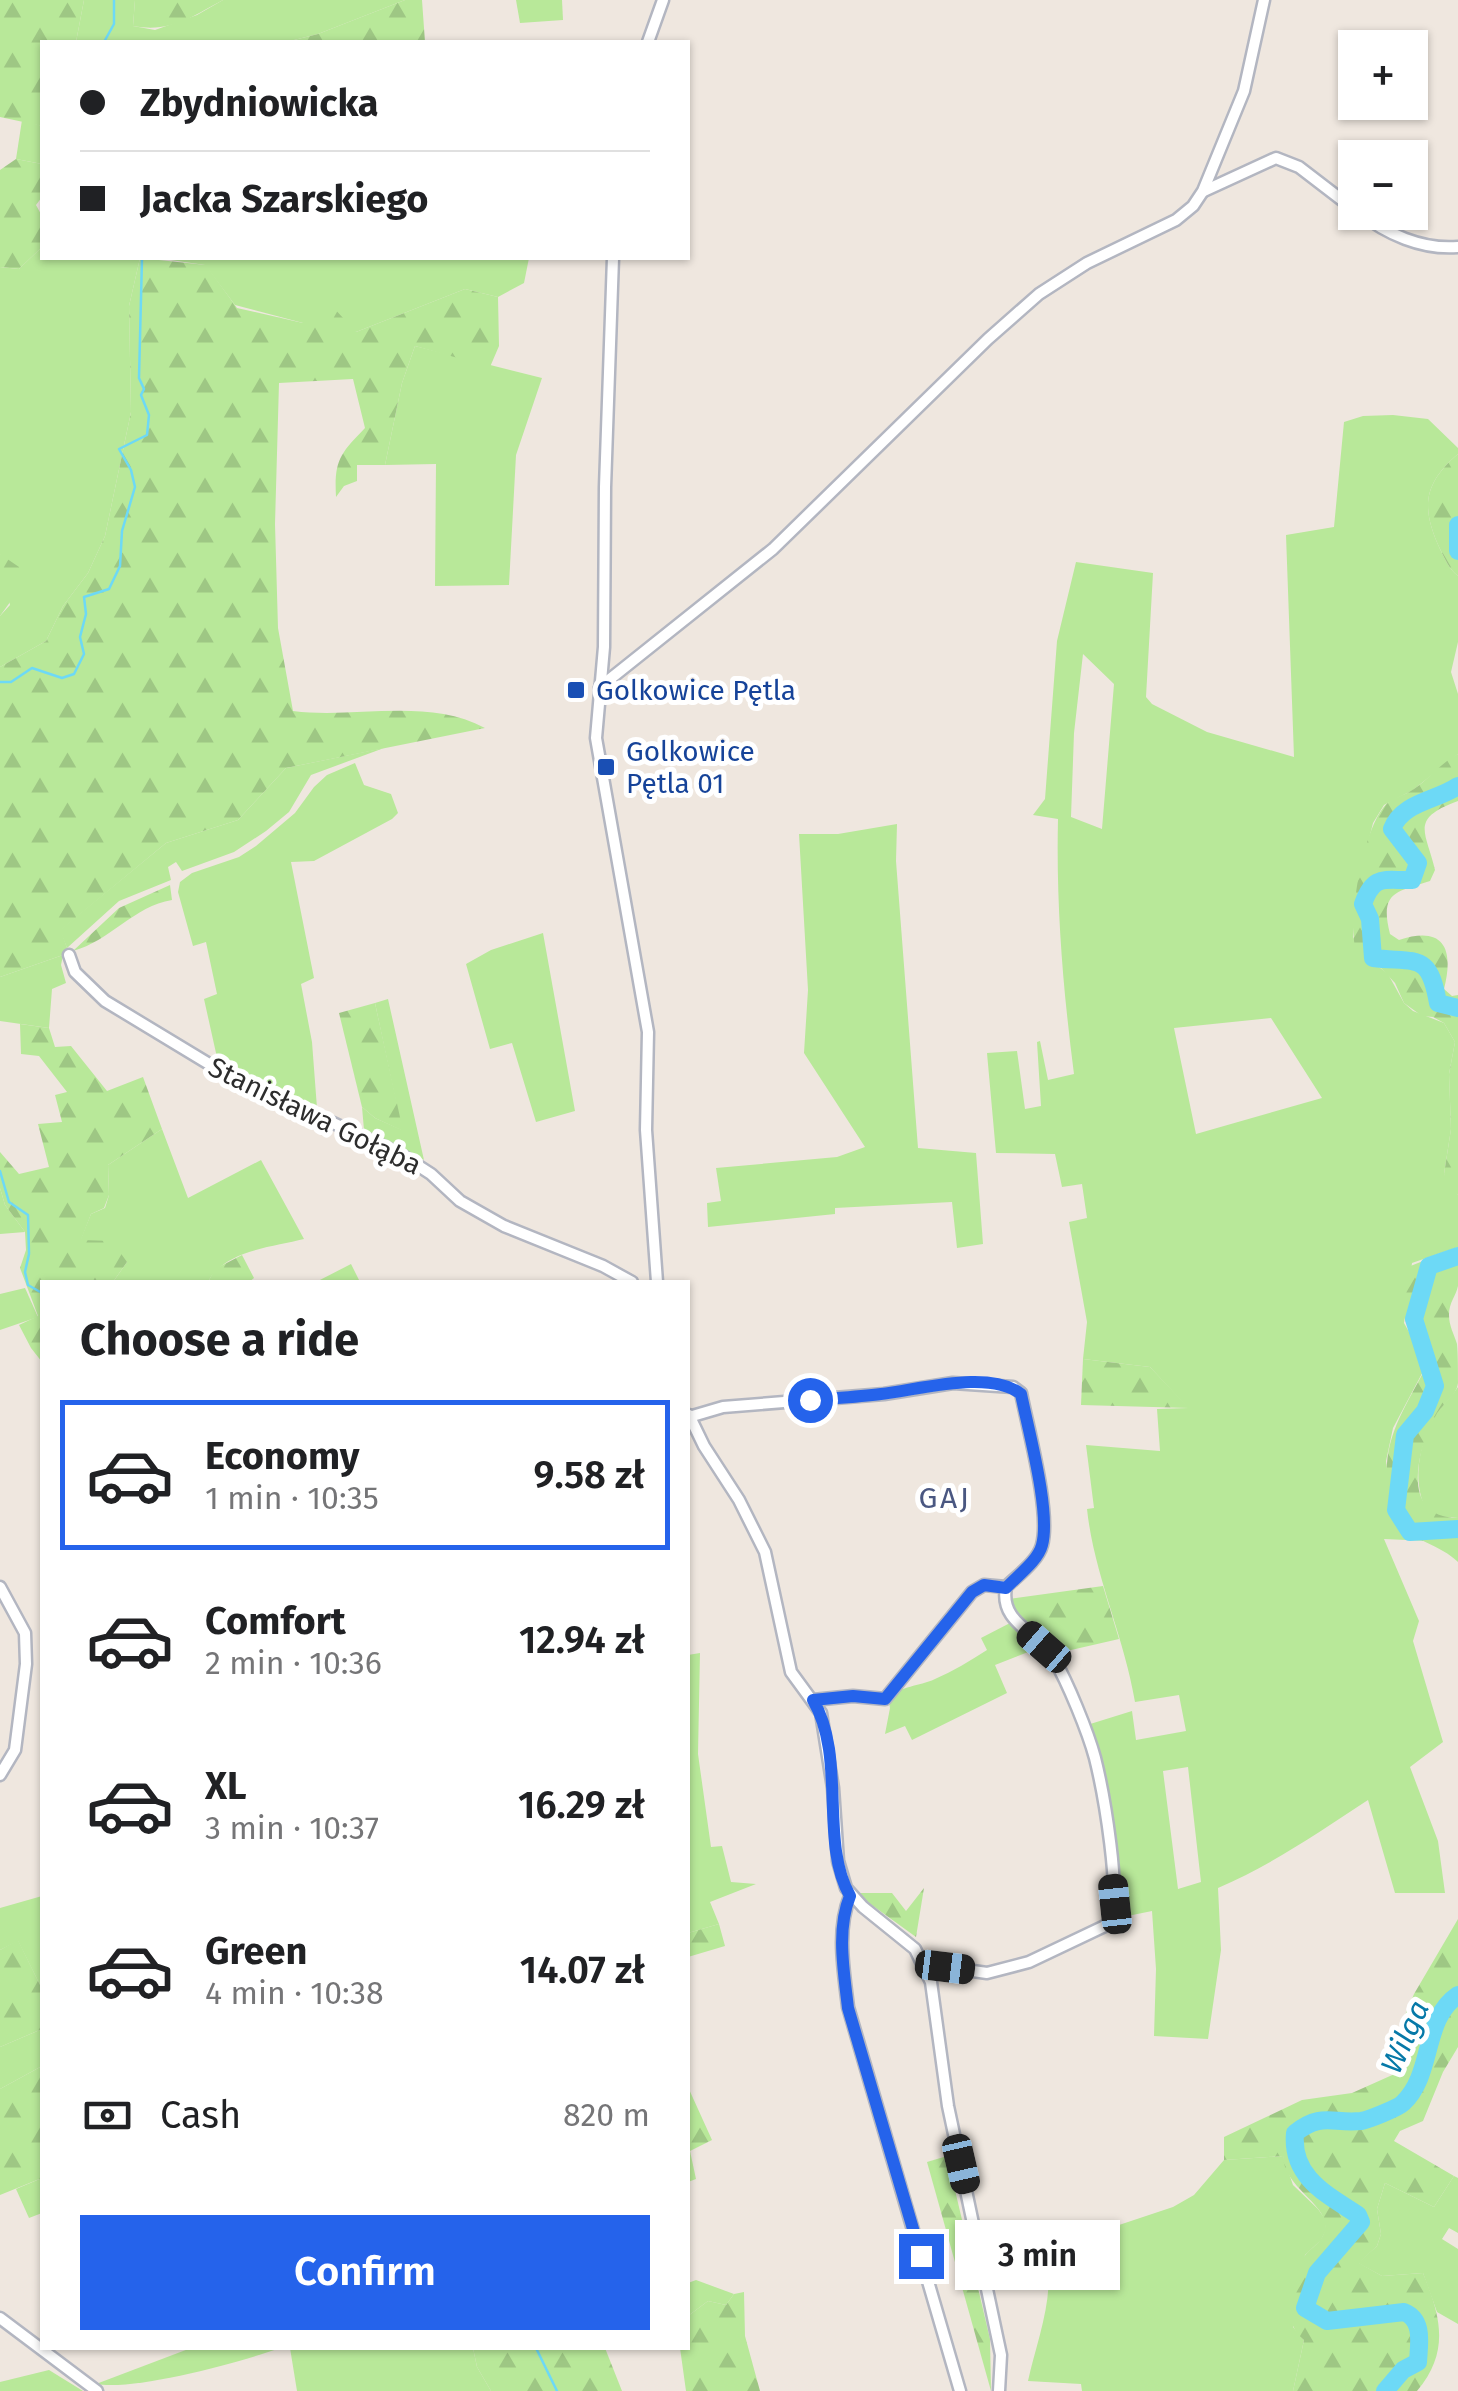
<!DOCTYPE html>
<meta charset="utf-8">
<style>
body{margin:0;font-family:"Fira Sans",sans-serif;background:#f6f6f6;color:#202124;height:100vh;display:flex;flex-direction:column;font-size:38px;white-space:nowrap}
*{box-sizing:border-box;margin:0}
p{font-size:32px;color:#757577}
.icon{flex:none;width:55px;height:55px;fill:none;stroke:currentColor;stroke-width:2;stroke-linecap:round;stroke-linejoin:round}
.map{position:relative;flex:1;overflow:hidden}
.side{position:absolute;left:40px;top:1280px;width:650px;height:1070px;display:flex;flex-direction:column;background:#fff;border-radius:0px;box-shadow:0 2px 8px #0004}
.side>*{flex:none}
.hud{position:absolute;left:40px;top:40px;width:650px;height:220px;border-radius:0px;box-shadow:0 2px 8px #0004;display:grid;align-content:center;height:220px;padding:0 40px;background:#fff}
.tools{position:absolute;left:1338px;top:30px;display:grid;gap:20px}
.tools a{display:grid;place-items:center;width:90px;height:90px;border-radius:0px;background:#fff;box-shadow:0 2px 8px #0004;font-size:50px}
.end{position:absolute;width:45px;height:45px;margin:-22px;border:12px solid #2563eb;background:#fff;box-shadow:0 0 0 5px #fff}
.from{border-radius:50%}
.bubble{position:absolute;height:70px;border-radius:0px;background:#fff;box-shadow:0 2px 8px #0004;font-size:32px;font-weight:600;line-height:70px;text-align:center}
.car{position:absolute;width:30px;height:60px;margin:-30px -15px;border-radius:12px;box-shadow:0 0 8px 2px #0007;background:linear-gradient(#222 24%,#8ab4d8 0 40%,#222 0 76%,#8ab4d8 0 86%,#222 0)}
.hud b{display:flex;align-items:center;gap:35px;height:95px;font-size:38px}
.hud b+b{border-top:2px solid #e0e0e0}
.hud i{width:25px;height:25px;background:#202124}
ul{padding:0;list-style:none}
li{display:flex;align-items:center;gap:30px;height:150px;margin:0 20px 15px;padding:0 20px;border:5px solid transparent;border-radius:0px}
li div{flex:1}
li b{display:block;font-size:38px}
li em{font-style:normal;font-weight:600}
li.current{border-color:#2563eb}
li>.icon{width:90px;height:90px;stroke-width:1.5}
h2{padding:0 40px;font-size:45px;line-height:120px}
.pay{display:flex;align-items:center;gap:25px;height:110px;padding:0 40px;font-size:38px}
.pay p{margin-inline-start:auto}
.button{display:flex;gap:20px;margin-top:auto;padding:20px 40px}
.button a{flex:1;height:115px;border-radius:0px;background:#2563eb;color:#fff;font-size:40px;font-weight:600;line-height:115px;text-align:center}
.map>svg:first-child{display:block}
</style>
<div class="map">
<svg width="1458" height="2391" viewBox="0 0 1458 2391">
<defs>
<pattern id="forest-firs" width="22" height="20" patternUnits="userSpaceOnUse" patternTransform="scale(2.5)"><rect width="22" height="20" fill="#b8e899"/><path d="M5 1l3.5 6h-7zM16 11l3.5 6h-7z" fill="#9ec784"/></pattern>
</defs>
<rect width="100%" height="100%" fill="#efe7df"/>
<g fill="#b8e899" fill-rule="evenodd">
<polygon points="84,0 135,0 133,26 155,30 197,15 223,0 405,0 318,34 286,42 76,42"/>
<polygon points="516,0 562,0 563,20 520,23"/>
<polygon points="22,120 42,126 42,164 16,159"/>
<polygon points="42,247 42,258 140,258 129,306 131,412 105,536 88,573 63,606 46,641 0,667 0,616 10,605 0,554 0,267 19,269"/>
<polygon points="157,258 529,258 524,283 498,297 465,289 356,332 303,323 235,305 205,265"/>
<polygon points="415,346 542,378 516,455 509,585 435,586 436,464 385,465 402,383"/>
<path d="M1393,415L1428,419L1458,448V454C1423,484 1421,508 1440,549C1445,559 1449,569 1458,576V642L1451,672L1458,694V754L1413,790L1384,805L1373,823L1359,879L1353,937L1368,964L1379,967L1388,974L1404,1003L1413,1011L1444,1023L1455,1042L1449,1074L1451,1129L1444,1174L1458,1195V1247L1412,1263L1404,1323L1427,1364L1393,1428L1386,1461L1393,1517L1409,1533L1429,1541L1384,1539L1419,1621L1413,1641L1443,1742L1410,1767L1438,1841L1445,1893H1395L1368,1800C1319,1832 1272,1865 1218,1888L1221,1950L1208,2039L1154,2036L1156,1969L1152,1911L1118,1918L1108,1789L1087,1725L1132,1711L1136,1740L1186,1731L1179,1695L1135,1702C1124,1636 1094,1575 1087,1509L1094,1508L1086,1445L1160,1451L1157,1409L1188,1408L1150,1367L1083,1359L1087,1322L1069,1222L1087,1218L1082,1184L1062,1187L1055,1154L996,1153L987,1053L1017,1051L1025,1109L1041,1106L1037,1042L1040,1041L1048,1080L1074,1074C1063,989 1056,906 1058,819L1033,815L1045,799L1057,641L1076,562L1153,573L1146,697L1152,704L1207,732L1294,757L1286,535L1334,527L1344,422L1363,416ZM1083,654L1114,684L1102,829L1071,817L1074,733ZM1271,1018L1322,1098L1196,1134L1174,1028ZM1188,1767L1201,1882L1178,1889L1163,1771Z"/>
<polygon points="384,748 311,775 289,812 266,831 234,852 182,871 176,862 168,867 171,880 119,901 67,948 60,930 166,843 238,820 286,768"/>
<polygon points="355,763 364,785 391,794 398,813 392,819 314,861 291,862 314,978 301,984 312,1042 317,1108 247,1080 218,1062 204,999 217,994 206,942 193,946 178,892 180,882 192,873 239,857 256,846 295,813 314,787 327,775"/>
<polygon points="897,824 896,861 918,1148 976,1153 983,1244 957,1248 952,1202 835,1208 835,1214 708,1227 707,1203 721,1201 716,1168 837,1157 865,1147 804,1053 808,990 799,834 838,834"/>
<polygon points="543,933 575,1111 536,1122 512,1043 490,1049 466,964 491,950"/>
<polygon points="63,955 61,965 66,983 52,989 49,1028 0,1021 0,977"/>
<polygon points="388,999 424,1160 364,1130 362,1107 375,1118 402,1130 375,1003"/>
<path d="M162,1129L188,1198L261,1160L304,1239C272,1247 223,1251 208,1282H113L127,1262L80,1241L91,1214L105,1208L109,1195L108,1165Z"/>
<polygon points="0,1188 5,1205 25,1232 0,1234"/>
<polygon points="351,1264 360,1282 316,1282"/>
<polygon points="25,1288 38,1317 0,1330 0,1294"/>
<path d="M1458,1387V1518L1436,1516L1426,1509C1411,1480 1420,1438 1438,1411C1445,1403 1452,1396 1458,1387Z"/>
<path d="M1010,1623L1041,1647L995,1665L1007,1693L912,1740L905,1726L885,1734L890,1708L888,1698C902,1685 918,1687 935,1679C953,1671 970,1661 987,1650L981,1638Z"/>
<polygon points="700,1653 698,1754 711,1847 722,1846 731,1882 756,1884 710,1902 719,1924 688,1933 688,1655"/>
<polygon points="42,1896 42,1989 18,1941 0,1950 0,1908"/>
<polygon points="42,2029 42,2066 0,2089 0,2047"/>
<path d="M1283,2156L1293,2185L1318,2209L1325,2219L1326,2230L1321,2240L1305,2255L1293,2327L1304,2340L1293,2391H1082L1081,2384L1028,2381C1037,2339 1060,2285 1042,2244L1113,2227L1173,2207L1194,2195L1224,2160Z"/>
<polygon points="1454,2176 1458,2178 1458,2233 1449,2228 1442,2239 1458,2249 1458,2324 1437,2312 1423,2273 1382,2276 1358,2263 1377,2246 1381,2234 1377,2209 1385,2183 1434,2207"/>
<polygon points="42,2178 42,2213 29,2218 16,2189"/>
<polygon points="696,2280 734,2294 726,2305 708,2301 688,2316 688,2283"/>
<path d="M191,2348H280C239,2363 134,2391 96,2384Z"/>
<polygon points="290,2348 473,2348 477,2367 491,2391 297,2391"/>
<polygon points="49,2370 83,2391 0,2391 0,2382"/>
</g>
<g fill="url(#forest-firs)">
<polygon points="0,0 84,0 76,42 42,42 42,126 0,117"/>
<path d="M135,0H223C191,17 171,33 133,26Z"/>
<polygon points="405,0 422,0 425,42 286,42 318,34"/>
<polygon points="16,159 42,164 42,197 36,205 42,216 42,247 19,269 0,267 0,170"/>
<path d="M140,258L206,265L237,308L303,323L332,306L356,332L465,289L498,297L499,346L490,367L415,346L402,383L385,465H357V481L344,486L336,497C334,460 340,454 365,428L353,379L279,383L275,524L278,628L293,711C355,719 427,697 485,728L286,768L238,820L166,843L61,930L67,948L63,955L0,977V667L46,641L63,606L88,573L105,536L131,412L129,306Z"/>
<path d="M1458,454V576C1449,569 1445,559 1440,549C1421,508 1423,484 1458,454Z"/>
<polygon points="0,554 19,567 21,587 0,616"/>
<path d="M1458,754V801C1409,819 1426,831 1435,870L1430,881C1397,892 1379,891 1390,934L1399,940C1445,925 1454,950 1444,989L1452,996L1458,995V1195L1447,1185L1444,1174L1451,1129L1449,1074L1455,1042L1444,1023L1433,1017L1422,1016L1404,1003L1395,983L1380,967L1358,958C1345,929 1362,834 1383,808C1389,799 1400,797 1409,792C1427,782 1439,764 1458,754Z"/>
<path d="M170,885L172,900C134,906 110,941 73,951L119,908Z"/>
<polygon points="375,1003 403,1131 375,1118 362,1107 339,1013"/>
<polygon points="20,1024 49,1028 55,1047 71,1046 107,1091 143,1077 162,1129 108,1165 109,1195 104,1208 91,1214 81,1240 112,1241 127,1262 113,1282 42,1282 42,1362 31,1348 19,1325 38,1316 20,1268 26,1250 25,1232 5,1205 0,1188 0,1152 19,1174 49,1167 38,1124 62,1122 55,1095 67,1092 39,1056 21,1054"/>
<path d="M1458,1247C1458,1259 1458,1274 1458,1286C1456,1296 1449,1302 1449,1315C1449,1326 1454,1334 1457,1344C1458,1354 1458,1373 1458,1383C1456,1397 1443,1403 1436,1415C1417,1449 1399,1518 1458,1518V1562C1441,1545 1412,1540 1399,1525C1392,1518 1391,1506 1389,1496C1379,1441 1404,1411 1427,1365C1412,1331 1390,1307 1403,1269Z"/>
<polygon points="242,1255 254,1278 249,1282 208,1282 215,1269"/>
<polygon points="1083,1359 1150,1367 1189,1408 1081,1405"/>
<polygon points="1103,1586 1119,1639 1058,1653 1015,1617 1008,1599"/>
<polygon points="924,1888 916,1937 869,1903 860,1893 892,1893 906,1911"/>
<path d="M1458,1919V2047L1443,2072L1423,2121L1400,2131L1394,2141L1454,2176L1434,2207L1385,2183L1377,2209L1381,2234L1377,2246L1359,2263L1382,2276L1423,2273C1441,2317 1450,2352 1417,2391H1293L1304,2340C1300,2336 1296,2333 1294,2328C1283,2308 1292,2269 1307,2253C1315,2245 1324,2240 1325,2228C1328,2204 1284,2188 1283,2156L1224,2160V2137L1302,2100L1352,2093L1399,2072L1394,2041L1414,1994Z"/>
<polygon points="719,1924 725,1946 688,1957 688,1933"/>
<polygon points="18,1940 42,1989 42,2029 0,2047 0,1950"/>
<polygon points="42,2066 42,2178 0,2195 0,2089"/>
<polygon points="688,2087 712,2140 690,2151 696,2179 688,2182"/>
<polygon points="947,2156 990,2339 991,2391 927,2162"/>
<polygon points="744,2292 745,2336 760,2391 686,2391 680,2348 688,2348 688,2316 708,2301 726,2305 734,2294"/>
<polygon points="473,2348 605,2348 622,2391 491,2391 477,2367"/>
</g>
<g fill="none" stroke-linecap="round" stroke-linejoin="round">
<g stroke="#6dd9f6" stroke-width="2.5">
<polyline points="104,42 114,24 114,0"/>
<polyline points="0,682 11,682 32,668 62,678 74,674 84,654 80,637 86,614 84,597 109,589 120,566 122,531 135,487 131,470 119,449 147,435 149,415 141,395 144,389 139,378 142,258"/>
<polyline points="0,1171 9,1202 28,1215 29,1254 25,1272 28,1285 42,1293"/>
<polyline points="536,2348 557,2391"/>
</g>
<g stroke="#6dd9f6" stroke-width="18">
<polyline points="1458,525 1458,551"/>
<path d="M1458,786C1436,801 1402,802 1392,829L1418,863L1412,880C1385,881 1374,873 1363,904L1370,919L1373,958C1418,963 1429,952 1438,1003L1458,1008"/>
<polyline points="1458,1256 1429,1266 1414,1319 1435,1386 1425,1411 1405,1435 1396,1510 1410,1532 1458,1529"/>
<path d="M1385,2391L1403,2370L1418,2362C1419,2343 1424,2320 1404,2312L1327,2321L1305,2308L1317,2273L1361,2222L1358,2215C1326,2194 1291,2177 1295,2133C1322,2112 1332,2124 1361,2121C1368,2120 1398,2108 1403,2103C1434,2074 1422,2019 1458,1995"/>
</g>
<defs>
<g id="minor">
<polyline points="648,42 663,0"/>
<polyline points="1204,191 1276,158 1299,167 1355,210"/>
<path d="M1359,212C1386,234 1422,250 1458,247"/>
<polyline points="613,258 605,487 604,647 596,738 648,1032 646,1130 657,1282"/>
<polyline points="600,687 773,549 988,339 1039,294 1087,263 1176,220 1193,206 1203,191 1244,91 1264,0"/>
<polyline points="69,955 75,972 105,1001 219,1070 400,1154 431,1174 460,1201 504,1226 603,1266 632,1282"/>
<polyline points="689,1415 704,1446 739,1500 765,1552 791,1672 821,1713 833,1788 838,1861 846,1888 863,1907 915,1949 931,1982 948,2106 1001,2355 999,2391"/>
<path d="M689,1417L723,1407L884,1394L953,1383L1013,1387L1021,1393C1028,1429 1051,1512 1042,1545C1038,1561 1017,1576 1006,1587C999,1624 1039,1632 1054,1659C1068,1683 1088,1732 1095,1758C1103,1790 1123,1898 1109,1924L1029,1962L987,1973L923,1964"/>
<polyline points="0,1587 25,1633 26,1664 15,1750 0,1775"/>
<polyline points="813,1700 853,1696 885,1699 972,1592 984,1585 1006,1587"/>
<path d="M850,1896C836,1930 844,1972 848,2007L960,2391"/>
<polyline points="0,2318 97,2391"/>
</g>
</defs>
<use href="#minor" stroke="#b3b6c1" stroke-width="15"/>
<use href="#minor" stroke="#fff" stroke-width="10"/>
</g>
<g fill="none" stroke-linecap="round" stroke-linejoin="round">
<path stroke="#2563eb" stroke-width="12" d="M810,1400C834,1398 858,1397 881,1394C919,1390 989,1369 1021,1394C1028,1429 1051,1512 1042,1545C1038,1561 1017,1576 1006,1588L984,1585L972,1592L885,1699L853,1696L813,1700C847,1758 819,1842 850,1896C836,1930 844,1972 848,2008L921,2256"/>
</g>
<g fill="#1a4fb4" stroke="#fff" stroke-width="4">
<rect x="566" y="680" width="20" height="20" rx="5"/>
<rect x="596" y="757" width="20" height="20" rx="5"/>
</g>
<g text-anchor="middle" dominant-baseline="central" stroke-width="10" stroke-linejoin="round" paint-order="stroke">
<g font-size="28" fill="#164399" stroke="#fff" text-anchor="start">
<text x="596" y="690">Golkowice Pętla</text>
<text x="626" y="751">Golkowice<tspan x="626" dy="32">Pętla 01</tspan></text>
</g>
<g font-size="28" fill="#2d2d2d" stroke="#fff">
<text transform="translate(315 1116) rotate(26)">Stanisława Gołąba</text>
</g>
<g font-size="30" letter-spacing="2.5" fill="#4a5781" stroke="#fff">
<text x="945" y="1498">GAJ</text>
</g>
<g font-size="30" font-style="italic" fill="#0679a8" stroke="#fff">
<text transform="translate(1405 2037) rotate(-66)">Wilga</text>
</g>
</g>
</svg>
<div class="tools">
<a>+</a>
<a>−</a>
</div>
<i class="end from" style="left:810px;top:1400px"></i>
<i class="end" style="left:921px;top:2256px"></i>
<div class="bubble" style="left:955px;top:2220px;width:165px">3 min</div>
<i class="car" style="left:1044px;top:1647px;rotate:311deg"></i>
<i class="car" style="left:1115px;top:1904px;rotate:354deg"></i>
<i class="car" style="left:945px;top:1967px;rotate:97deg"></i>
<i class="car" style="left:961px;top:2164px;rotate:167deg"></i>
<div class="hud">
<b><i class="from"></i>Zbydniowicka</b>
<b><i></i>Jacka Szarskiego</b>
</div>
<section class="side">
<h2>Choose a ride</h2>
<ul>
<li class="current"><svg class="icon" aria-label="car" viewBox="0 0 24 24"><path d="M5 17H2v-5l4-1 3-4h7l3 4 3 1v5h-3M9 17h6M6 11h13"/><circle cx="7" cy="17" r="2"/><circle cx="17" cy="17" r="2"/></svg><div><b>Economy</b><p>1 min · 10:35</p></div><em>9.58 zł</em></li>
<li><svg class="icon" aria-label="car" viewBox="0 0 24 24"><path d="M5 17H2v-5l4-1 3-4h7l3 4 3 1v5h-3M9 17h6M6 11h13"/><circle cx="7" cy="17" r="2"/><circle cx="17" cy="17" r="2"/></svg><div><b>Comfort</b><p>2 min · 10:36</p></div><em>12.94 zł</em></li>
<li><svg class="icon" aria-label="car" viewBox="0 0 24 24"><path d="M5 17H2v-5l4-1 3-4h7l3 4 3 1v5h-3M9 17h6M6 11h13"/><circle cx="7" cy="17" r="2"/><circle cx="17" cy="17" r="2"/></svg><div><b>XL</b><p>3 min · 10:37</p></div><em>16.29 zł</em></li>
<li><svg class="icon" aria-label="car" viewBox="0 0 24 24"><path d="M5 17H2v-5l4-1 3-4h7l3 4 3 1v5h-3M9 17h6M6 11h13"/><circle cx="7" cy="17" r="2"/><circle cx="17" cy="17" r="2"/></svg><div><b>Green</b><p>4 min · 10:38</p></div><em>14.07 zł</em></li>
</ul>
<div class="pay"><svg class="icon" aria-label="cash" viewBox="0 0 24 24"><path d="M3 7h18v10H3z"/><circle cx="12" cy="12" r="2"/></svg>Cash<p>820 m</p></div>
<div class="button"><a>Confirm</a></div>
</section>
</div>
